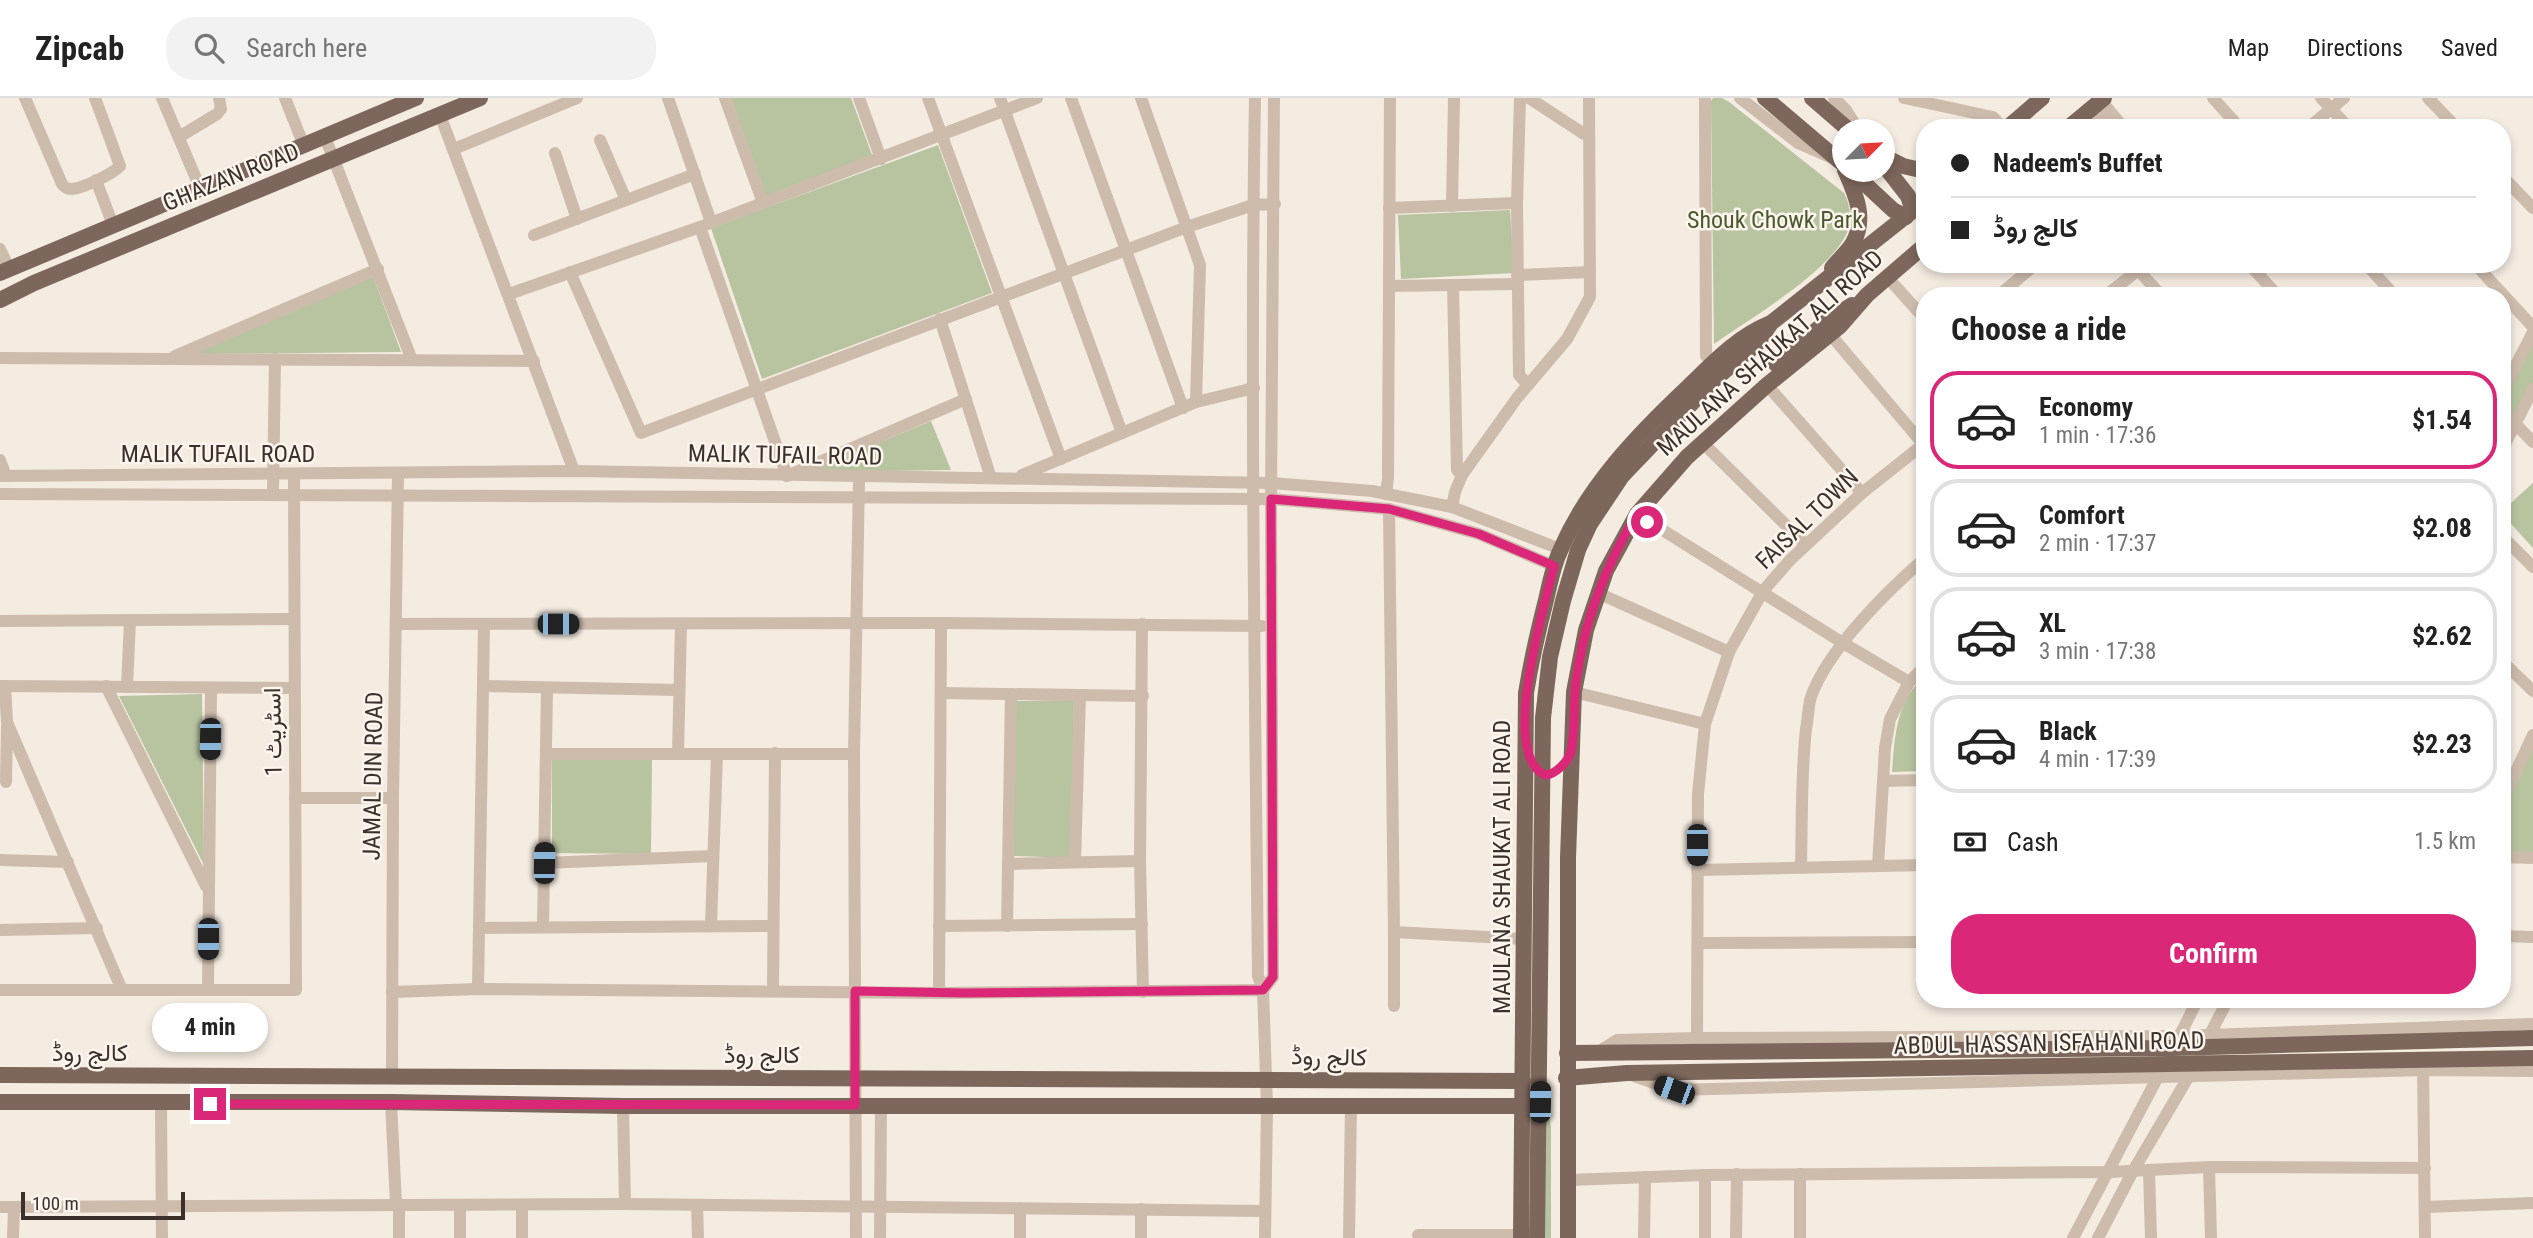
<!DOCTYPE html>
<meta charset="utf-8">
<style>
body{margin:0;font-family:"Roboto Condensed",Vazirmatn,sans-serif;background:#f2f2f2;color:#222;height:100vh;display:flex;flex-direction:column;font-size:26px;white-space:nowrap}
*{box-sizing:border-box;margin:0}
p{font-size:23px;color:#767676}
.icon{flex:none;width:38px;height:38px;fill:none;stroke:currentColor;stroke-width:2;stroke-linecap:round;stroke-linejoin:round}
.map{position:relative;flex:1;overflow:hidden}
.details{position:absolute;left:1916px;top:189px;width:595px;height:721px;display:flex;flex-direction:column;background:#fff;border-radius:28px;box-shadow:0 4px 10px #0003}
.details>*{flex:none}
.top-card{position:absolute;left:1916px;top:21px;width:595px;height:154px;border-radius:28px;box-shadow:0 4px 10px #0003;display:grid;align-content:center;height:154px;padding:0 35px;background:#fff}
.needle{width:46px;rotate:66deg}
.fabs{position:absolute;left:1832px;top:21px;display:grid;gap:14px}
.fabs a{display:grid;place-items:center;width:63px;height:63px;border-radius:50%;background:#fff;box-shadow:0 4px 10px #0003;font-size:35px}
.scale{position:absolute;left:21px;bottom:18px;width:164px;box-sizing:border-box;padding-left:7px;border:4px solid #3b302b;border-top:0;font-size:19px;line-height:24px;white-space:nowrap;color:#3b302b;-webkit-text-stroke:5px #fbf5ee;paint-order:stroke}
.end{position:absolute;width:32px;height:32px;margin:-16px;border:9px solid #db2777;background:#fff;box-shadow:0 0 0 4px #fff}
.from{border-radius:50%}
.bubble{position:absolute;height:49px;border-radius:24px;background:#fff;box-shadow:0 4px 10px #0003;font-size:23px;font-weight:700;line-height:49px;text-align:center}
.car{position:absolute;width:21px;height:42px;margin:-21px -10px;border-radius:9px;box-shadow:0 0 5px 2px #0007;background:linear-gradient(#222 24%,#8ab4d8 0 40%,#222 0 76%,#8ab4d8 0 86%,#222 0)}
.top-card b{display:flex;align-items:center;gap:24px;height:66px;font-size:26px}
.top-card b+b{border-top:2px solid #e0e0e0}
.top-card i{width:18px;height:18px;background:#222}
ul{padding:0;list-style:none}
li{display:flex;align-items:center;gap:21px;height:98px;margin:0 14px 10px;padding:0 21px;border:4px solid #e0e0e0;border-radius:28px}
li div{flex:1}
li b{display:block;font-size:26px}
li em{font-style:normal;font-weight:700}
li.on{border-color:#db2777}
li>.icon{width:63px;height:63px;stroke-width:1.5}
h2{padding:0 35px;font-size:32px;line-height:84px}
.pay{display:flex;align-items:center;gap:18px;height:77px;padding:0 35px;font-size:26px}
.pay p{margin-inline-start:auto}
.action{display:flex;gap:14px;margin-top:auto;padding:14px 35px}
.action a{flex:1;height:80px;border-radius:28px;background:#db2777;color:#fff;font-size:28px;font-weight:700;line-height:80px;text-align:center}
header{display:flex;align-items:center;gap:42px;box-sizing:border-box;height:98px;padding:0 35px;background:#fff;border-bottom:2px solid #e0e0e0}
header strong{font-size:33px}
nav{display:flex;gap:38px;margin-inline-start:auto;font-size:24px}
.search{width:490px;height:63px;background:#f2f2f2;display:flex;align-items:center;gap:18px;box-sizing:border-box;padding:0 24px;border-radius:28px;color:#767676;font-size:26px}
.map>svg:first-child{display:block}
</style>
<header>
<strong>Zipcab</strong>
<div class="search"><svg class="icon" aria-label="search" viewBox="0 0 24 24"><circle cx="10" cy="10" r="6"/><path d="M15 15l6 6"/></svg>Search here</div>
<nav><a>Map</a><a>Directions</a><a>Saved</a></nav>
</header>
<div class="map">
<svg width="2533" height="1140" viewBox="0 0 2533 1140">
<rect width="100%" height="100%" fill="#f4ebe1"/>
<g fill="#b8c4a0">
<polygon points="731,0 851,0 872,57 766,99"/>
<path d="M1713,0H1722L1729,4L1844,95C1851,107 1852,124 1846,137C1826,176 1751,220 1714,246L1711,3Z"/>
<polygon points="938,47 992,195 762,281 711,130"/>
<polygon points="1510,112 1514,175 1401,181 1398,117"/>
<polygon points="373,178 401,254 193,256"/>
<polygon points="2533,236 2533,285 2503,347 2503,296"/>
<polygon points="931,323 951,372 809,374"/>
<polygon points="2533,385 2533,450 2503,417 2502,413"/>
<path d="M1925,577V673L1892,674C1895,637 1896,604 1925,577Z"/>
<polygon points="202,596 204,767 119,598"/>
<polygon points="1074,602 1071,760 1014,758 1014,603"/>
<polygon points="2533,637 2533,760 2503,759 2503,703"/>
<polygon points="552,660 652,661 651,756 552,755"/>
<polygon points="1544,1016 1549,1020 1551,1029 1551,1140 1536,1140"/>
</g>
<g fill="none" stroke-linecap="round" stroke-linejoin="round">
<g stroke="#cdbbac" stroke-width="12">
<path d="M25,0L62,86C65,89 66,91 72,91C84,90 112,76 120,68L95,0"/>
<polyline points="162,0 200,90"/>
<polyline points="285,0 304,48"/>
<polyline points="668,0 711,124"/>
<polyline points="725,0 763,105"/>
<polyline points="859,0 881,61"/>
<polyline points="928,0 1061,361"/>
<polyline points="1000,0 1122,335"/>
<polyline points="1071,0 1183,310"/>
<polyline points="1141,0 1200,167 1196,304"/>
<path d="M1255,0C1250,292 1255,585 1258,878L1263,892L1273,879L1271,401L1274,0"/>
<polyline points="1520,0 1517,105 1519,277 1528,287"/>
<polyline points="1529,0 1584,36 1589,36"/>
<polyline points="1705,0 1706,258 1713,265"/>
<polyline points="1740,0 1798,45 1830,59"/>
<polyline points="1834,0 1846,12 1859,33"/>
<polyline points="1904,0 1993,19 2003,30"/>
<polyline points="2213,0 2240,30"/>
<polyline points="2321,0 2349,30"/>
<polyline points="2428,0 2457,30"/>
<polyline points="2101,3 2124,30"/>
<polyline points="440,17 574,373"/>
<polyline points="2088,30 2109,12"/>
<polyline points="2308,30 2344,0"/>
<polyline points="179,39 217,16 221,11 219,0"/>
<polyline points="325,39 412,262"/>
<polyline points="600,42 626,102"/>
<polyline points="454,51 577,0"/>
<polyline points="555,55 577,121"/>
<polyline points="2502,78 2533,110"/>
<polyline points="96,82 113,127"/>
<polyline points="1452,108 1454,0"/>
<polyline points="1389,110 1517,105"/>
<polyline points="700,129 787,378 966,301"/>
<polyline points="534,137 695,76"/>
<polyline points="0,151 9,170"/>
<polyline points="2249,166 2278,198"/>
<polyline points="2366,166 2395,198"/>
<polyline points="2475,166 2533,229"/>
<polyline points="2138,172 2162,198"/>
<polyline points="570,174 641,335 1187,129 1253,107 1275,106"/>
<polyline points="1517,177 1590,174"/>
<polyline points="1888,180 1925,221"/>
<polyline points="1389,188 1453,187"/>
<polyline points="509,196 700,129 1037,0"/>
<polyline points="1998,198 2036,166"/>
<polyline points="2105,198 2146,166"/>
<polyline points="940,221 991,380"/>
<polyline points="1830,236 1923,346"/>
<polyline points="175,258 378,171"/>
<polyline points="0,260 534,263"/>
<polyline points="1767,287 1862,395"/>
<polyline points="2502,294 2533,234"/>
<polyline points="2502,312 2533,344"/>
<polyline points="1702,344 1806,447"/>
<polyline points="2502,352 2533,291"/>
<polyline points="0,362 6,378"/>
<polyline points="1022,377 1196,304 1254,290"/>
<polyline points="1462,377 1457,372 1453,187 1517,186"/>
<polyline points="0,378 574,373 1271,385 1372,393 1452,409 1560,451"/>
<polyline points="0,396 1271,401 1389,411 1479,436 1554,468"/>
<polyline points="273,396 275,261"/>
<polyline points="1386,396 1388,380 1390,0"/>
<polyline points="1452,409 1455,394 1462,377 1517,300 1567,241 1590,199 1589,0"/>
<polyline points="1389,411 1394,834 1524,841"/>
<polyline points="1637,416 1843,545 1909,584"/>
<polyline points="2502,438 2533,469"/>
<polyline points="1598,495 1729,554"/>
<polyline points="0,523 293,521"/>
<polyline points="396,526 941,525 1262,528"/>
<polyline points="1142,526 1140,763 1143,894"/>
<polyline points="2502,563 2533,593"/>
<polyline points="0,588 293,590"/>
<polyline points="5,588 7,624 122,892"/>
<polyline points="106,588 206,788"/>
<polyline points="483,588 679,592"/>
<polyline points="127,589 130,522"/>
<polyline points="1574,594 1705,626"/>
<polyline points="941,595 1143,598"/>
<polyline points="546,656 854,656"/>
<polyline points="678,656 681,526"/>
<polyline points="1884,683 1925,682"/>
<polyline points="6,684 7,629"/>
<polyline points="295,700 393,700"/>
<polyline points="2502,703 2533,637"/>
<polyline points="2502,759 2533,760"/>
<polyline points="0,762 68,764"/>
<polyline points="1075,764 1080,597"/>
<polyline points="544,765 713,758"/>
<polyline points="1008,766 1140,763"/>
<polyline points="1878,768 1885,650 1890,621 1909,584 1925,568"/>
<path d="M1801,769C1802,723 1801,676 1806,631C1808,621 1808,609 1811,599C1828,551 1887,493 1925,460"/>
<polyline points="1697,772 1925,767"/>
<polyline points="711,827 717,656"/>
<polyline points="939,828 1142,826"/>
<polyline points="1007,828 1011,596"/>
<polyline points="543,829 547,590"/>
<polyline points="479,830 773,828"/>
<polyline points="0,832 97,830"/>
<polyline points="1394,834 1394,908"/>
<polyline points="2502,838 2533,839"/>
<polyline points="1698,845 1925,844"/>
<polyline points="208,891 211,591"/>
<polyline points="478,891 484,526"/>
<polyline points="0,892 296,892 294,377"/>
<polyline points="773,892 775,655"/>
<polyline points="392,894 478,891 939,895 1263,892 1267,1007 1265,1140"/>
<polyline points="939,895 941,525"/>
<polyline points="1697,945 1698,696 1705,626 1729,554 1763,493 1790,462 1862,395 1925,345"/>
<polyline points="2176,945 2198,901"/>
<polyline points="1598,954 1617,942 1697,940 2179,938 2533,926"/>
<polyline points="2423,965 2425,1140"/>
<polyline points="1634,978 1674,992 2423,972 2533,973"/>
<polyline points="392,979 393,700 398,377"/>
<polyline points="391,1004 396,1106"/>
<polyline points="161,1006 162,1140"/>
<polyline points="623,1008 625,1106"/>
<polyline points="2209,1069 2211,1140"/>
<polyline points="2149,1073 2151,1140"/>
<polyline points="1568,1082 1705,1077 2109,1074 2209,1069 2425,1070"/>
<polyline points="399,1106 399,1140"/>
<polyline points="697,1107 698,1140"/>
<polyline points="0,1109 625,1106 1265,1113"/>
<polyline points="2425,1109 2533,1105"/>
<polyline points="1418,1137 1521,1137"/>
<polyline points="13,1140 14,1110"/>
<polyline points="460,1140 460,1107"/>
<polyline points="522,1140 522,1108"/>
<polyline points="856,1140 854,656 859,380"/>
<polyline points="880,1140 881,1007"/>
<polyline points="1020,1140 1020,1110"/>
<polyline points="1141,1140 1141,1111"/>
<polyline points="1349,1140 1351,1007"/>
<polyline points="1644,1140 1645,1079"/>
<polyline points="1705,1140 1705,1077"/>
<polyline points="1736,1140 1737,1076"/>
<polyline points="1800,1140 1800,1076"/>
<polyline points="2073,1140 2161,973"/>
<polyline points="2098,1140 2133,1073 2189,978 2228,901"/>
</g>
<g stroke="#7d675c" stroke-width="16">
<polyline points="1765,0 1844,67"/>
<polyline points="1812,0 1850,33"/>
<polyline points="2007,30 2042,0"/>
<polyline points="2068,30 2104,0"/>
<polyline points="1883,58 1903,68 1925,73"/>
<polyline points="1883,66 1908,98 1913,113"/>
<polyline points="1850,72 1893,112 1906,119"/>
<path d="M1832,170C1838,162 1848,154 1853,145C1867,120 1855,95 1845,72"/>
<polyline points="0,175 416,0"/>
<polyline points="0,202 34,185 480,0"/>
<polyline points="1776,266 1831,220 1852,207"/>
<polyline points="1567,955 2173,950 2533,940"/>
<polyline points="0,977 1523,983"/>
<polyline points="1566,980 1627,975 2533,960"/>
<polyline points="0,1004 391,1004 623,1008 1523,1008"/>
<path d="M1521,1140L1526,595C1531,564 1538,533 1546,502C1550,485 1553,467 1561,451C1588,388 1638,336 1688,289C1713,265 1738,238 1771,225L1925,103"/>
<polyline points="1537,1140 1543,620 1550,559 1563,503 1578,452 1590,426 1622,378 1714,282 1758,245 1771,225"/>
<polyline points="1568,1140 1568,760 1574,594 1586,532 1606,473 1637,416 1687,359 1767,287 1840,228 1867,197 1925,147"/>
</g>
</g>
<g fill="none" stroke-linecap="round" stroke-linejoin="round">
<path stroke="#db2777" stroke-width="9" d="M210,1006L855,1007V893L964,895L1263,892L1273,879L1271,401L1389,411L1479,436L1554,468C1545,506 1499,656 1545,677C1555,677 1569,663 1571,653C1576,631 1573,605 1576,583C1584,523 1606,467 1637,416L1647,424"/>
</g>
<g text-anchor="middle" dominant-baseline="central" stroke-width="5" stroke-linejoin="round" paint-order="stroke">
<g font-size="24" fill="#3b302b" stroke="#fbf5ee">
<text transform="translate(231 79) rotate(-22)">GHAZAN ROAD</text>
<text transform="translate(1770 255) rotate(-42)">MAULANA SHAUKAT ALI ROAD</text>
<text x="218" y="356">MALIK TUFAIL ROAD</text>
<text transform="translate(785 357) rotate(1)">MALIK TUFAIL ROAD</text>
<text transform="translate(1807 421) rotate(-44)">FAISAL TOWN</text>
<text transform="translate(273 634) rotate(-91)">اسٹریٹ 1</text>
<text transform="translate(373 678) rotate(-89)">JAMAL DIN ROAD</text>
<text transform="translate(1502 769) rotate(-90)">MAULANA SHAUKAT ALI ROAD</text>
<text transform="translate(2049 945) rotate(-1)">ABDUL HASSAN ISFAHANI ROAD</text>
<text x="90" y="955">کالج روڈ</text>
<text x="762" y="957">کالج روڈ</text>
<text transform="translate(1329 959) rotate(1)">کالج روڈ</text>
</g>
<g font-size="24" fill="#4a5a2e" stroke="#fbf5ee">
<text x="1775" y="122">Shouk Chowk Park</text>
</g>
</g>
</svg>
<div class="fabs">
<a><svg class="needle" viewBox="-14 -14 28 28"><path d="M0-13l5 13h-10z" fill="#e53935"/><path d="M0 13l5-13h-10z" fill="#767676"/></svg></a>
</div>
<div class="scale">100 m</div>
<i class="end from" style="left:1647px;top:424px"></i>
<i class="end" style="left:210px;top:1006px"></i>
<div class="bubble" style="left:152px;top:905px;width:116px">4 min</div>
<i class="car" style="left:558px;top:526px;rotate:90deg"></i>
<i class="car" style="left:210px;top:641px;rotate:181deg"></i>
<i class="car" style="left:1697px;top:747px;rotate:180deg"></i>
<i class="car" style="left:544px;top:765px;rotate:1deg"></i>
<i class="car" style="left:208px;top:841px;rotate:180deg"></i>
<i class="car" style="left:1674px;top:992px;rotate:290deg"></i>
<i class="car" style="left:1540px;top:1004px;rotate:1deg"></i>
<div class="top-card">
<b><i class="from"></i>Nadeem's Buffet</b>
<b><i></i>کالج روڈ</b>
</div>
<section class="details">
<h2>Choose a ride</h2>
<ul>
<li class="on"><svg class="icon" aria-label="car" viewBox="0 0 24 24"><path d="M5 17H2v-5l4-1 3-4h7l3 4 3 1v5h-3M9 17h6M6 11h13"/><circle cx="7" cy="17" r="2"/><circle cx="17" cy="17" r="2"/></svg><div><b>Economy</b><p>1 min · 17:36</p></div><em>$1.54</em></li>
<li><svg class="icon" aria-label="car" viewBox="0 0 24 24"><path d="M5 17H2v-5l4-1 3-4h7l3 4 3 1v5h-3M9 17h6M6 11h13"/><circle cx="7" cy="17" r="2"/><circle cx="17" cy="17" r="2"/></svg><div><b>Comfort</b><p>2 min · 17:37</p></div><em>$2.08</em></li>
<li><svg class="icon" aria-label="car" viewBox="0 0 24 24"><path d="M5 17H2v-5l4-1 3-4h7l3 4 3 1v5h-3M9 17h6M6 11h13"/><circle cx="7" cy="17" r="2"/><circle cx="17" cy="17" r="2"/></svg><div><b>XL</b><p>3 min · 17:38</p></div><em>$2.62</em></li>
<li><svg class="icon" aria-label="car" viewBox="0 0 24 24"><path d="M5 17H2v-5l4-1 3-4h7l3 4 3 1v5h-3M9 17h6M6 11h13"/><circle cx="7" cy="17" r="2"/><circle cx="17" cy="17" r="2"/></svg><div><b>Black</b><p>4 min · 17:39</p></div><em>$2.23</em></li>
</ul>
<div class="pay"><svg class="icon" aria-label="cash" viewBox="0 0 24 24"><path d="M3 7h18v10H3z"/><circle cx="12" cy="12" r="2"/></svg>Cash<p>1.5 km</p></div>
<div class="action"><a>Confirm</a></div>
</section>
</div>
